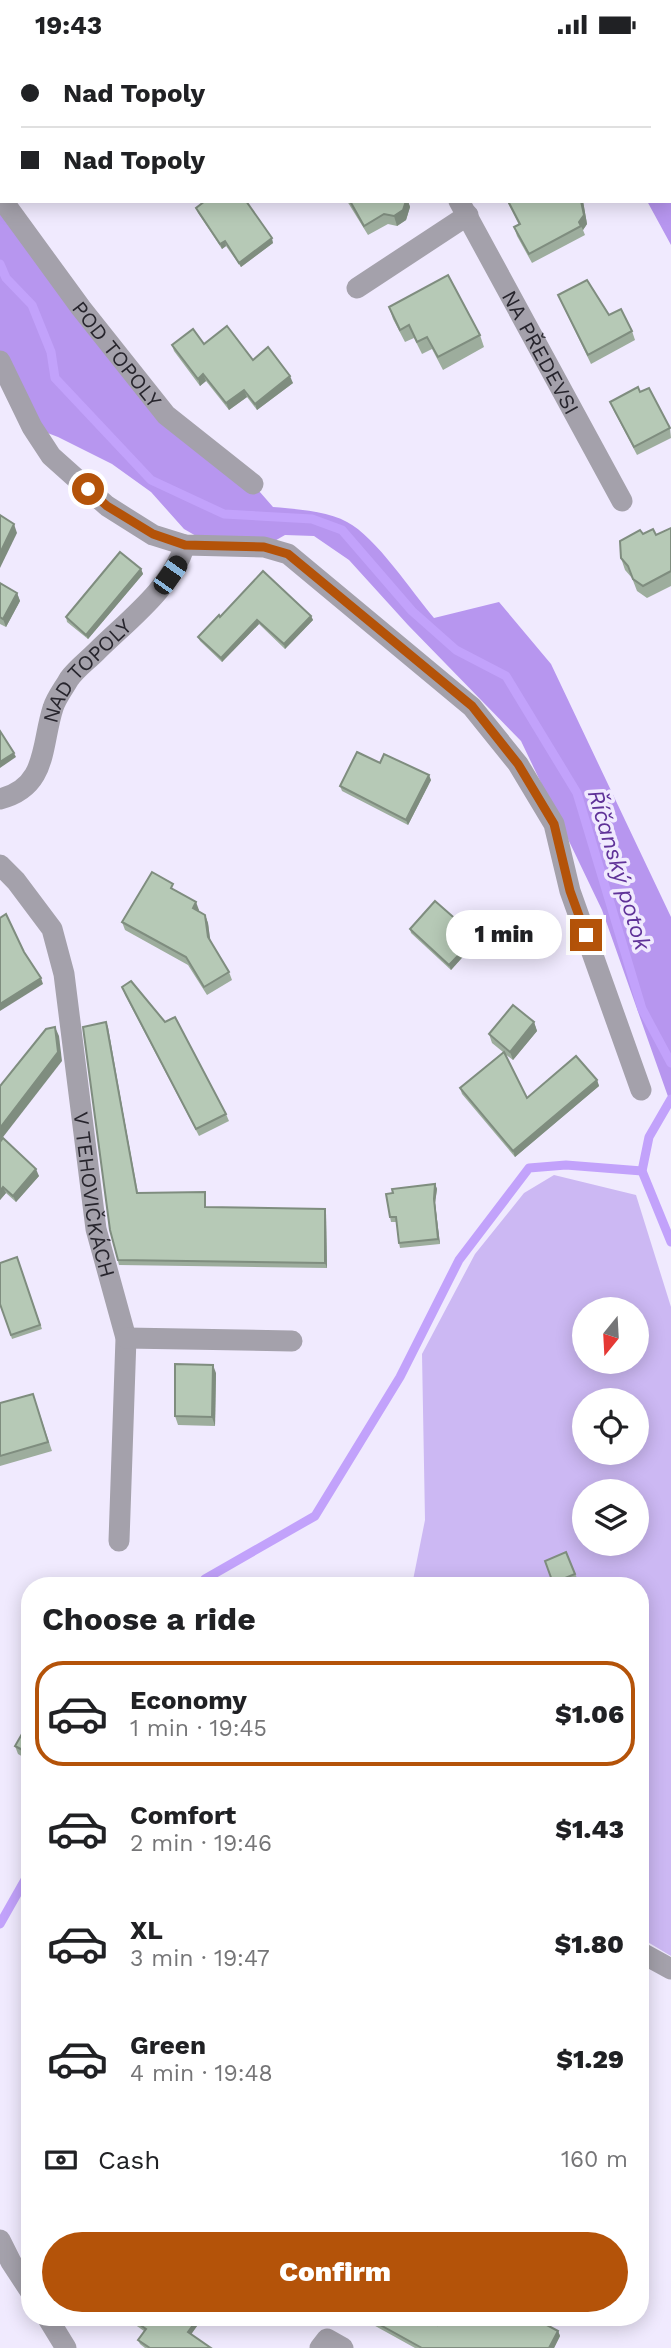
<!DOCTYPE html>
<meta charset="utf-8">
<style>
body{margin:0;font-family:"Work Sans",sans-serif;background:#f2f2f2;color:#202124;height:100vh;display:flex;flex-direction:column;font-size:26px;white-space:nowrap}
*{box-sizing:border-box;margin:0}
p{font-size:23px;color:#757577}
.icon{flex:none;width:38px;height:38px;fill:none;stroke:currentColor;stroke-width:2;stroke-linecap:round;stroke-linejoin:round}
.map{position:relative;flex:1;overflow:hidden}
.drawer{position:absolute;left:21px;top:1528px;width:628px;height:749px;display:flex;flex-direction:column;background:#fff;border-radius:28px;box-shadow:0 4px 18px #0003}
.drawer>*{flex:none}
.guide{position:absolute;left:0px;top:0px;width:672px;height:154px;box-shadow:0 4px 18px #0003;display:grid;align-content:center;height:154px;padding:0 21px;background:#fff}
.needle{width:46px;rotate:198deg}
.fabs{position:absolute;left:572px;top:1248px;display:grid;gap:14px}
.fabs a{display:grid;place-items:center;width:77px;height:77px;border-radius:50%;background:#fff;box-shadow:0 4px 18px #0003;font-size:35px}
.end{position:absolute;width:32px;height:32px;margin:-16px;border:9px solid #b45309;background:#fff;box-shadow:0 0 0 4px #fff}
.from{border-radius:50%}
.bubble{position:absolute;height:49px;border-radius:24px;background:#fff;box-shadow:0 4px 18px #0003;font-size:23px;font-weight:800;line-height:49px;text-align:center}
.car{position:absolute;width:21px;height:42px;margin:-21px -10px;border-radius:9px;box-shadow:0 0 5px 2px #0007;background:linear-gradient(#222 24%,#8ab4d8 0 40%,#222 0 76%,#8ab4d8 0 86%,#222 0)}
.guide b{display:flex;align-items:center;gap:24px;height:66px;font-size:26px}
.guide b+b{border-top:2px solid #e0e0e0}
.guide i{width:18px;height:18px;background:#202124}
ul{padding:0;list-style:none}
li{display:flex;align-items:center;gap:21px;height:105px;margin:0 14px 10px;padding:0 7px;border:4px solid transparent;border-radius:28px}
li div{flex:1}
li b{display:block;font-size:26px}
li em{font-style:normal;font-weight:800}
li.on{border-color:#b45309}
li>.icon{width:63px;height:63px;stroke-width:1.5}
h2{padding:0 21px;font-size:32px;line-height:84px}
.pay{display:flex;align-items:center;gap:18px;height:77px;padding:0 21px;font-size:26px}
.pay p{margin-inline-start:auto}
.cta{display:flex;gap:14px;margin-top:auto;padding:14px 21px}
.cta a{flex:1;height:80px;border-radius:42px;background:#b45309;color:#fff;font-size:28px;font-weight:800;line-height:80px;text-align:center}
.status{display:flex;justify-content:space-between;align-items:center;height:49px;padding:0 35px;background:#fff;direction:ltr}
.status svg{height:19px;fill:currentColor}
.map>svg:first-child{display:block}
</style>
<div class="status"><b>19:43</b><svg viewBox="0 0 49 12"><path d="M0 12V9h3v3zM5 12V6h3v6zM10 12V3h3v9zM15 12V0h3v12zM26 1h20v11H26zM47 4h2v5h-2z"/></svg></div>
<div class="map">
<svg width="671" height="2299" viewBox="0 0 671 2299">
<rect width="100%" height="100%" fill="#f0eafe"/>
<path fill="#ccb8f3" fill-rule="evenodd" d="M554,1126L636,1146L671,1258V1907L641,1889L640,1536H412L425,1471L422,1305L475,1205L524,1144ZM584,1260H637V1312H584ZM584,1351H637V1404H584ZM584,1442H637V1494H584Z"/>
<g fill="#b796ef">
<polygon points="555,0 671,0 671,196 647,152 670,152 670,2"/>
<path d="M0,149L166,366L253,435L273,458C295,460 328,462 347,473C376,488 412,543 434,569L499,553L551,615L671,868V1056L602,861L521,692L408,576L349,511L314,487L285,486L264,498L217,499L184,480L151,443L112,415L58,388L32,378L0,312Z"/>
</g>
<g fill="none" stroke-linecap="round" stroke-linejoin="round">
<g stroke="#c2a2fb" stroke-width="9">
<polyline points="0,215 6,229 32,256 51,303 55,329 151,431 224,465 312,470 342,481 412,562 456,601 506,627 577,744 642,960 671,1014"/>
<polyline points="671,1050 649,1088 642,1122 671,1193"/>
<polyline points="200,1536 205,1530 315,1467 400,1328 459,1211 529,1119 566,1116 642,1122"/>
<polyline points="0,1875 30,1822"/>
</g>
<g stroke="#a4a1ab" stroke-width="21">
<polyline points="368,0 369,2"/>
<path id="s1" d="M3,152L81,259L166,366L253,435"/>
<path id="s2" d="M459,152L622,452"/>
<polyline points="357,239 468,166"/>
<polyline points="0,312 32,378 51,407 107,457 153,486 185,496 264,498 288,505 472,658 518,715 554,775 570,842 641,1041"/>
<path id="s3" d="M0,750C48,738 41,696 53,659C56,649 64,639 69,630C76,620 87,612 96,603C127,572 171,540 185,496"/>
<path id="s4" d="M0,816L16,832L52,880L64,925L96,1180L126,1289L119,1492"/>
<polyline points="126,1289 292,1292"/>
<polyline points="640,1903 671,1920"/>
<polyline points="0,2191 11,2213 30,2242"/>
<polyline points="47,2268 66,2299"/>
<polyline points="320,2299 327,2290 343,2299"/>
</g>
</g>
<g fill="#9dad9d">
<polygon points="347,152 408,152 410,158 406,171 397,177 388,175 368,186"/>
<polygon points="507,152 583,152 587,175 583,181 585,186 532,214 517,187 514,178 519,176"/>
<polygon points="196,159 273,194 241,218 226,197 222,200 198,164"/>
<polygon points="558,246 632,282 635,291 591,315 562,255"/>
<polygon points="389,258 480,286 484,298 443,321 432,300 422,305 414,289 405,293 393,270"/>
<polygon points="204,295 253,311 293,334 257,361 247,348 229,361 206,332 200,337 174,302 172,296"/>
<polygon points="640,343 670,379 671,389 637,406 614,362 610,353"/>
<polygon points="671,479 671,537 647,549 637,542 632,529 625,521 621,509 643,485 656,486"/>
<polygon points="141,520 143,525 88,590 67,573 66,568"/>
<polygon points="0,534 17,544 20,552 6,578 0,575"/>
<polygon points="311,567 313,571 285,600 259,575 222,613 200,592 198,588 220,568"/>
<polygon points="380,714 431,731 408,776 342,742 340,737"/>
<polygon points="176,841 199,861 198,862 205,866 208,874 210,892 229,923 232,931 207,946 188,916 125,881 122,873"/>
<polygon points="410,880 476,888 477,892 451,921 411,884"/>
<polygon points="122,938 226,1065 229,1072 199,1087 125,946"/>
<polygon points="106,973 138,1144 206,1148 206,1159 325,1160 326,1164 327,1219 119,1216 110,1181"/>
<polygon points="534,973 537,982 513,1011 505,1005 527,1049 597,1031 599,1037 515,1108 462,1045 460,1039 503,1003 492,994 489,985"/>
<polygon points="0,1093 39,1127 16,1153 6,1144 0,1151"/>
<polygon points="435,1135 437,1140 435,1154 440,1195 400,1199 399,1194 397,1173 391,1173 390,1168 393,1144"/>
<polygon points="17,1208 42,1280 12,1290 0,1255"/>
<polygon points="216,1324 215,1377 178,1376 175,1367"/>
<polygon points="33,1345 52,1402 0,1417 0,1354"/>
<polygon points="566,1503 577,1529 559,1536 554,1536 545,1512"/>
<polygon points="30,1671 30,1712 18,1705 15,1697"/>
<polygon points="124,2268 190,2268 197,2277 191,2285 211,2299 145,2299 140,2295 138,2291 144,2282"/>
<polygon points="359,2268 422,2268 437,2276 558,2282 560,2287 554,2299 415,2299"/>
</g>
<g fill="#7f8d7f">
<polygon points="406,152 408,152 410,158 406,171 397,177 394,167"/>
<polygon points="581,152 583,152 587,175 583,181 579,173"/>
<polygon points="272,189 273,194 241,218 239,214"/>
<polygon points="225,192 226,197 222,200 220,195"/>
<polygon points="203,325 206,332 200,337 198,330"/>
<polygon points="290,327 293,334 257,361 255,355"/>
<polygon points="244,341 247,348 229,361 226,354"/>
<polygon points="14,475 17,484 0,519 0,504"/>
<polygon points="141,520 143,525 88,590 86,586"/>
<polygon points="17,544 20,552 6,578 3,570"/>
<polygon points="311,567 313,571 285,600 284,595"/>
<polygon points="257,571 259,575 222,613 221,609"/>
<polygon points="14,704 16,708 0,719 0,713"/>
<polygon points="429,726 431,731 408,776 406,771"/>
<polygon points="196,853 199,861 196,867 193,859"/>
<polygon points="205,866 208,874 211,896 208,888"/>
<polygon points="476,888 477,892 451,921 449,916"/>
<polygon points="41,929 43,935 0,962 0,955"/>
<polygon points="106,973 108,978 138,1148 137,1144"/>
<polygon points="534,973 537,982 513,1011 510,1003"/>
<polygon points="55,978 59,987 62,1012 0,1092 0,1079"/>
<polygon points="597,1031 599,1037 515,1108 513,1102"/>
<polygon points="36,1120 39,1127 16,1153 13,1147"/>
<polygon points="435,1135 437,1140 435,1154 440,1195 438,1190 434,1150"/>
<polygon points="3,1138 6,1144 0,1151 0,1142"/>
<polygon points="325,1160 326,1164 327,1219 325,1214"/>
<polygon points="213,1316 216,1324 215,1377 212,1368"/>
<polygon points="196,2272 197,2277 190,2287 188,2283"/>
<polygon points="558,2282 560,2287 554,2299 549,2299"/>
</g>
<g fill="#b6c9b6" stroke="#7f8d7f" stroke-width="2">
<polygon points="67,0 121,0 122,2 68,2"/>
<polygon points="171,0 297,0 298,2 169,2"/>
<polygon points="423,0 458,0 459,2 424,2"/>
<polygon points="205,152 246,152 272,189 239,214 225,192 220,195 196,159"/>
<polygon points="350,152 406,152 403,161 394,167 384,165 364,177"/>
<polygon points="508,152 581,152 584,166 579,173 581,177 529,205 514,178 520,175"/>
<polygon points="448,226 480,286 438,308 427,288 417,293 409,276 400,281 389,258"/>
<polygon points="587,231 609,266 621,260 632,282 588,306 558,246"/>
<polygon points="227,277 253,311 268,298 290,327 255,355 244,341 226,354 203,325 198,330 172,296 193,280 204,295"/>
<polygon points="638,338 640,343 649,339 670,379 634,398 610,353"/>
<polygon points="0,466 14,475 0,504"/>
<polygon points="671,479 671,522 643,537 633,530 628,517 621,509 620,492 640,481 643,485 653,480 656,486"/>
<polygon points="120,503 141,520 86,586 66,568"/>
<polygon points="263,522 311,567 284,595 257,571 221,609 198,588 219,566 220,568"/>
<polygon points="0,534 17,544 3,570 0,568"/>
<polygon points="0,682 14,704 0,713"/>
<polygon points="357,703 380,714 384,705 429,726 406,771 340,737"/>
<polygon points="152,823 173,835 171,839 196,853 193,859 205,866 208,888 229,923 204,938 186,908 122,873"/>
<polygon points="435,852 476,888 449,916 410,880"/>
<polygon points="6,865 24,903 41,929 0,955 0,869"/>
<polygon points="131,932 165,973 175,968 226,1065 196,1080 122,938"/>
<polygon points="513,956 534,973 510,1003 489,985"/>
<polygon points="106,973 137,1144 205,1143 205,1158 325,1160 325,1214 118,1211 110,1181 83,978"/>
<polygon points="55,978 58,1003 0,1079 0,1037 46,980"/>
<polygon points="504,1003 527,1049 576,1007 597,1031 513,1102 460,1039"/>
<polygon points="3,1089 36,1120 13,1147 3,1138 0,1142 0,1093"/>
<polygon points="435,1135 434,1150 438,1190 399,1194 396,1168 390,1168 386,1145 393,1144 392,1140"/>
<polygon points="17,1208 40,1276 11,1286 0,1255 0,1214"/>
<polygon points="175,1315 213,1316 212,1368 175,1367"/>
<polygon points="33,1345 48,1393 0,1407 0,1354"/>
<polygon points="566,1503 575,1525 553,1534 545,1512"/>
<polygon points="30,1671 30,1705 15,1697"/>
<polygon points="129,2268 190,2268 196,2272 188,2283 211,2299 150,2299 138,2291 146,2280"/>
<polygon points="366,2268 422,2268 437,2276 442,2268 532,2268 558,2282 549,2299 422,2299"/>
</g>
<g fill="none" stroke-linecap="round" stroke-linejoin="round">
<polyline stroke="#b45309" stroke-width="9" points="88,440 107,457 153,485 185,496 264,498 288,505 472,657 518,715 554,775 570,842 586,886"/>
</g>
<g text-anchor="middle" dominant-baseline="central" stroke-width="7" stroke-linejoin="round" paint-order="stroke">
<g font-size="21" fill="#27252d" stroke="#f0eafe">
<text stroke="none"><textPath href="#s2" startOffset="172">NA PŘEDEVSI</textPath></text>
<text stroke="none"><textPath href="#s1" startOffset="191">POD TOPOLY</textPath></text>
<text stroke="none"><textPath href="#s3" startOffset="163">NAD TOPOLY</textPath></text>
<text stroke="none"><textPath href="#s4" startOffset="352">V TEHOVIČKÁCH</textPath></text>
</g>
<g font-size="23" font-style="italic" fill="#5f3298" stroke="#f0eafe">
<text transform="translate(619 821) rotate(73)">Říčanský potok</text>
</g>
</g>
</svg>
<div class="fabs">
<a><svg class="needle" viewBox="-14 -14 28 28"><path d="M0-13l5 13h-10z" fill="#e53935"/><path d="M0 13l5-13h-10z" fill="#757577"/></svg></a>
<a><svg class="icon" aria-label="locate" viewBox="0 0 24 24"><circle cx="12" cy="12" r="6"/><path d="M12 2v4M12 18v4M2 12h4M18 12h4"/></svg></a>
<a><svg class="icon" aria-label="layers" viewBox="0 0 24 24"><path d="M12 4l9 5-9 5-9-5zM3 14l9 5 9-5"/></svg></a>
</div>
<i class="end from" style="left:88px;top:440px"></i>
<i class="end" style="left:586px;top:886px"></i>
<div class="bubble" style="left:446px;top:861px;width:116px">1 min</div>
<i class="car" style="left:170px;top:526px;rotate:35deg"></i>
<div class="guide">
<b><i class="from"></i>Nad Topoly</b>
<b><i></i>Nad Topoly</b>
</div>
<section class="drawer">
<h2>Choose a ride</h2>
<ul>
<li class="on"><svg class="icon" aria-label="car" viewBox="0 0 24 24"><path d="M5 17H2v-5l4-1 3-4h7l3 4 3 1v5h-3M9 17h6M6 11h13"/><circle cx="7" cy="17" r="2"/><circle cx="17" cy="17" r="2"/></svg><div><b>Economy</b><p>1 min · 19:45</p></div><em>$1.06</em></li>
<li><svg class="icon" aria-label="car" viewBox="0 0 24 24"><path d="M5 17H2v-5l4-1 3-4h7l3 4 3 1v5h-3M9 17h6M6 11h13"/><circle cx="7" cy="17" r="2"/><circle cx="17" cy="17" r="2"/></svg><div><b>Comfort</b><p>2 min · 19:46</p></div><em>$1.43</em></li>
<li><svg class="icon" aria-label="car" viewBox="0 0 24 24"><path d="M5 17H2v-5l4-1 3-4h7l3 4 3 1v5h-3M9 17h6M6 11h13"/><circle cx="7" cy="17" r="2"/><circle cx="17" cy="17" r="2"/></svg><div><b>XL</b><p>3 min · 19:47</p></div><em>$1.80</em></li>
<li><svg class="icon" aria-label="car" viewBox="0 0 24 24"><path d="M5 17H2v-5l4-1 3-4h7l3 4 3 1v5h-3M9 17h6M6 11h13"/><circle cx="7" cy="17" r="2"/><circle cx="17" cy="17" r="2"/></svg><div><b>Green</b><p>4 min · 19:48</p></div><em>$1.29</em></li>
</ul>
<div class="pay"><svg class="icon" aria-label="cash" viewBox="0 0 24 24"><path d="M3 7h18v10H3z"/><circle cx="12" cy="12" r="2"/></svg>Cash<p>160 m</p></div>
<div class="cta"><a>Confirm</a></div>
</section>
</div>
